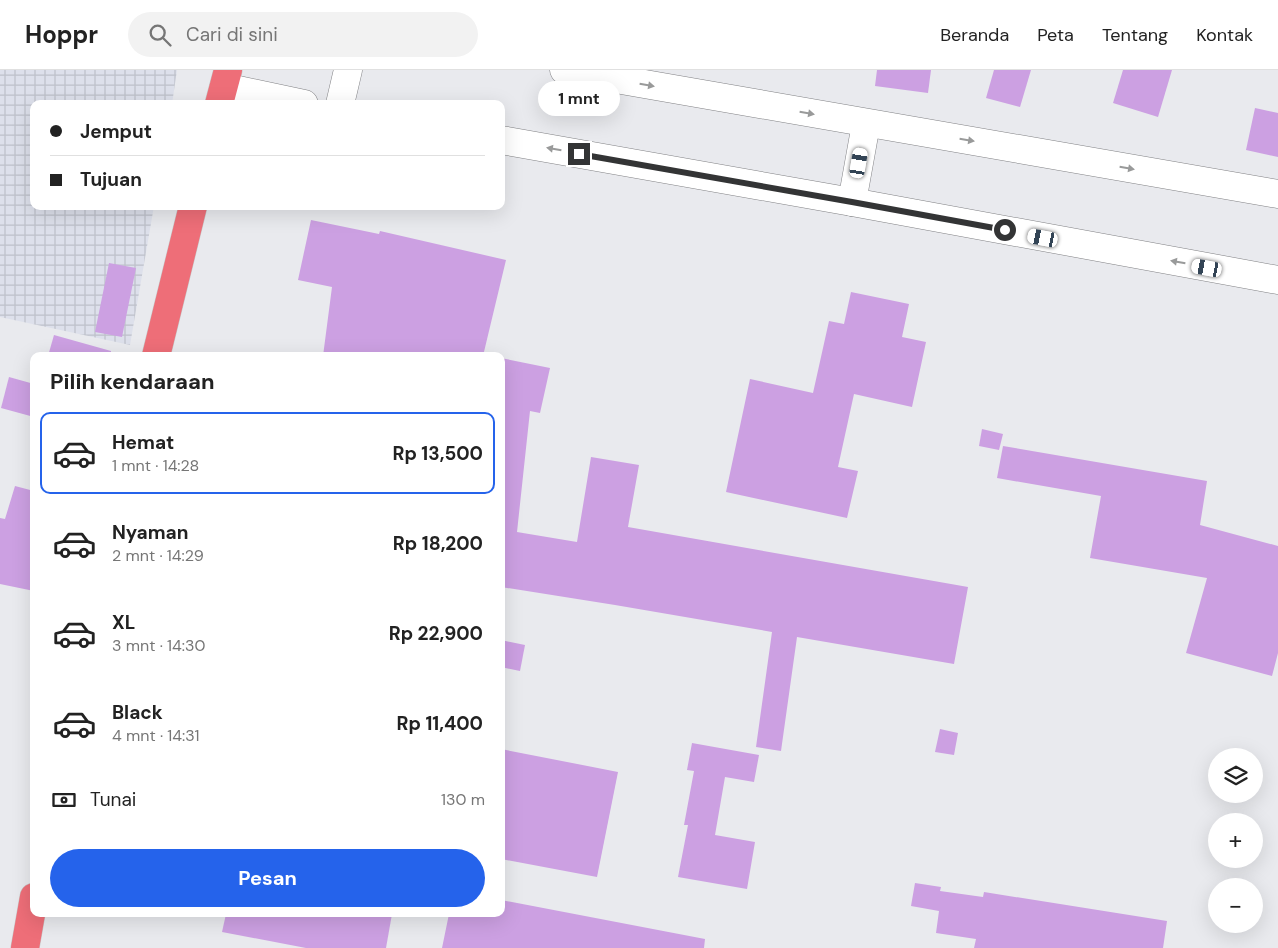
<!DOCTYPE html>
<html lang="id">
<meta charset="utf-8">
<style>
body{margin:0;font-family:"DM Sans",sans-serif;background:#f2f2f2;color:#222;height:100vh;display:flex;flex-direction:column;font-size:19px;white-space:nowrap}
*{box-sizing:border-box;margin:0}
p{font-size:16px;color:#767676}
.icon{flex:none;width:28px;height:28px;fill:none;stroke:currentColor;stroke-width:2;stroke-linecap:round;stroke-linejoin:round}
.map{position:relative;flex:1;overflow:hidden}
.panel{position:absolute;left:30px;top:282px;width:475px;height:565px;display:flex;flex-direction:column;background:#fff;border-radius:10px;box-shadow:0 5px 20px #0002}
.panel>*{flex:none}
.top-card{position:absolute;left:30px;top:30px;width:475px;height:110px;border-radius:10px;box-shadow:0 5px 20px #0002;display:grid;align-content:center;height:110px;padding:0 20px;background:#fff}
.controls{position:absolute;left:1208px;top:678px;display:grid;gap:10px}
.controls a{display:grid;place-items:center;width:55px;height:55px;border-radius:50%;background:#fff;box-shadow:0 5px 20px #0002;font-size:25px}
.end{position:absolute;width:22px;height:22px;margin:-11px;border:6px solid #333435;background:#fff;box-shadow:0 0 0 2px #fff}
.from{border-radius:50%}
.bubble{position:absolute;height:35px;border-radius:18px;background:#fff;box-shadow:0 5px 20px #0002;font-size:16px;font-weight:700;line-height:35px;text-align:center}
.car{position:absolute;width:15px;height:30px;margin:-15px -8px;border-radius:6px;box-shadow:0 0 4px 1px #0007;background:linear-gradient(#fff 24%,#345 0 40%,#fff 0 76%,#345 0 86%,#fff 0)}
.top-card b{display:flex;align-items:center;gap:18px;height:48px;font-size:19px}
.top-card b+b{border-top:1px solid #e0e0e0}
.top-card i{width:12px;height:12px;background:#222}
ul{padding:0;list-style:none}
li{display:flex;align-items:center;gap:15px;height:82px;margin:0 10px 8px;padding:0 10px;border:2px solid transparent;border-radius:10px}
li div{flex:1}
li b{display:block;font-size:19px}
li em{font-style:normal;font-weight:700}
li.selected{border-color:#2563eb}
li>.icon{width:45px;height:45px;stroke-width:1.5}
h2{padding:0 20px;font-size:22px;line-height:60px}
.pay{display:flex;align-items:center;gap:12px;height:55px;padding:0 20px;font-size:19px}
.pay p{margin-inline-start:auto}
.button{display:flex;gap:10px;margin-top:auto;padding:10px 20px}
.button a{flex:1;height:58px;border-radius:30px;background:#2563eb;color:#fff;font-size:20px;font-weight:700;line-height:58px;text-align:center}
header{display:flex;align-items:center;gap:30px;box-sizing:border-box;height:70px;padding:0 25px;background:#fff;border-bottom:1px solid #e0e0e0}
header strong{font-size:24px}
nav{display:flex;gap:28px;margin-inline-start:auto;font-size:18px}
.search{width:350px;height:45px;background:#f2f2f2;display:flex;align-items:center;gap:12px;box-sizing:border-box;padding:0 18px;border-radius:28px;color:#767676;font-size:19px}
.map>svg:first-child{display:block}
</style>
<header>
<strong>Hoppr</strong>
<div class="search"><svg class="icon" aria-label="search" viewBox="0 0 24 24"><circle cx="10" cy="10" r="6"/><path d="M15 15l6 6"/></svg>Cari di sini</div>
<nav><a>Beranda</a><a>Peta</a><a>Tentang</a><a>Kontak</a></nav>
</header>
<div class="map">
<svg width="1278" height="878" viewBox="0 0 1278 878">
<defs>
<pattern id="industrial-grid" width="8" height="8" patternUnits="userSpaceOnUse" patternTransform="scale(1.25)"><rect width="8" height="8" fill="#dde0eb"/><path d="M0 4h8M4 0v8" fill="none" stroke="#bec1ca"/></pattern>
</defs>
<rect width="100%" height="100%" fill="#e9eaee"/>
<polygon fill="url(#industrial-grid)" points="0,0 177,0 172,34 34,34 34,136 154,136 130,275 0,247"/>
<g fill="#cca0e2">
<polygon points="877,0 931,0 928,23 875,16"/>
<polygon points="994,0 1031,0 1020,37 986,28"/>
<polygon points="1123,0 1172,0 1158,47 1113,33"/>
<polygon points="1255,38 1278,43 1278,87 1246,80"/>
<polygon points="311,150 379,164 380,161 506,190 483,286 323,286 332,217 298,210"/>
<polygon points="109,193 136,198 122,267 95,262"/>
<polygon points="851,222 909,234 902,267 926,272 912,337 854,324 838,397 858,401 847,448 726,422 750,309 813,323 829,251 844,254"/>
<polygon points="54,265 111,281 111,286 48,286"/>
<polygon points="501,288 550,298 540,343 530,341 517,462 577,472 591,387 639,395 628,457 968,517 954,594 797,567 781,681 756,677 772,562 615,535 501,517"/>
<polygon points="9,307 34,314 34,347 1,338"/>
<polygon points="982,359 1003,364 999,380 979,376"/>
<polygon points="1003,376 1207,411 1200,455 1278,476 1278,583 1272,606 1186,583 1207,508 1090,488 1101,426 997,408"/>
<polygon points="15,416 34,421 34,521 0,514 0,448 5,449"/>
<polygon points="501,570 525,575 520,601 501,597"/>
<polygon points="940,659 958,663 954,685 935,682"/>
<polygon points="692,673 759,685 754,712 725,707 715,765 755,772 747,819 678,807 688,755 684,755 694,701 687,700"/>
<polygon points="501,679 618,702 597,807 501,789"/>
<polygon points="915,813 941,817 940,821 983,827 984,822 1167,851 1163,878 974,878 976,869 936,863 939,841 911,836"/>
<polygon points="501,830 705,869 704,878 442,878 449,844 501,844"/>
<polygon points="226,844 392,844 386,878 306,878 222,862"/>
</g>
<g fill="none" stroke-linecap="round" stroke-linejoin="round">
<defs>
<g id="secondary">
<polyline points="564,0 1278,124"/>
<polyline points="224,17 304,34"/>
<polyline points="340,34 348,0"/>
<polyline points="501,70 852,132 1278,210"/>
<polyline points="852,132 866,54"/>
</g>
<g id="highway">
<polyline points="219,34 228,0"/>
<polyline points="156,286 193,136"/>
<polyline points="25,878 34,827"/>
</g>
</defs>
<use href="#secondary" stroke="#808184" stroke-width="29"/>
<use href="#highway" stroke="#c6c6c6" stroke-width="29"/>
<use href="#secondary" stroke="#fff" stroke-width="28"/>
<use href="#highway" stroke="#ee6e78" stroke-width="28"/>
</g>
<defs><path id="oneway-solid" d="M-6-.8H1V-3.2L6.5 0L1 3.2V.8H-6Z" transform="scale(1.25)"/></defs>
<g fill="#999a9a">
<use href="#oneway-solid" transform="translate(647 15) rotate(10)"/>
<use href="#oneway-solid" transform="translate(807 43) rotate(10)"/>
<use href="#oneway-solid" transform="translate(967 70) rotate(9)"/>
<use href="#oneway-solid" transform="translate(554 79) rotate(-170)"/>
<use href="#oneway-solid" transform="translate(1127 98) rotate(10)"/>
<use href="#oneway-solid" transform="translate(1178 192) rotate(-170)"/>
</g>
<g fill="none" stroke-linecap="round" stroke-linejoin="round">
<polyline stroke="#333435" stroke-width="6" points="579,84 852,132 1005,160"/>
</g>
</svg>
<div class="controls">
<a><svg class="icon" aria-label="layers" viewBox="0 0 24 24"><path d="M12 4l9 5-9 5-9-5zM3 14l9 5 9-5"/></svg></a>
<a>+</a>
<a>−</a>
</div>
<i class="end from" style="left:1005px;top:160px"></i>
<i class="end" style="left:579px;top:84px"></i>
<div class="bubble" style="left:538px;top:11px;width:82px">1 mnt</div>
<i class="car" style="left:859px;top:93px;rotate:10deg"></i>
<i class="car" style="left:1043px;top:168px;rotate:281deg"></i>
<i class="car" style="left:1207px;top:198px;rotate:280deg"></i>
<div class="top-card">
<b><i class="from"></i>Jemput</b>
<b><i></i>Tujuan</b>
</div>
<section class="panel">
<h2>Pilih kendaraan</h2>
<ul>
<li class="selected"><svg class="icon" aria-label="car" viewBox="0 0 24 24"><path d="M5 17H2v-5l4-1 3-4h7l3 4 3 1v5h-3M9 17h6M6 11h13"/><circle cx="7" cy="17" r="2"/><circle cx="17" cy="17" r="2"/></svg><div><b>Hemat</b><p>1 mnt · 14:28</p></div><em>Rp 13,500</em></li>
<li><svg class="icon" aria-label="car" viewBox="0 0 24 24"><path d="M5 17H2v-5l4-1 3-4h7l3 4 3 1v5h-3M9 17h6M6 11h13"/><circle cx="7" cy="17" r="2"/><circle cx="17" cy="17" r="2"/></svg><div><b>Nyaman</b><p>2 mnt · 14:29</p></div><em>Rp 18,200</em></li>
<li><svg class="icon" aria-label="car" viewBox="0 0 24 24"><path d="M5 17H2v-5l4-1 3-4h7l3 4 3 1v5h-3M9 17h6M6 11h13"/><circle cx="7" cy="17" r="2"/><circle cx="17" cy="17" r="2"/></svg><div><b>XL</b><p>3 mnt · 14:30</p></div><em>Rp 22,900</em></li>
<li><svg class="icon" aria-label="car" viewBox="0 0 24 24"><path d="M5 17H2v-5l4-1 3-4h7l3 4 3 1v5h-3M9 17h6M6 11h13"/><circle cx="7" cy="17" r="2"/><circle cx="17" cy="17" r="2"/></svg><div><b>Black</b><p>4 mnt · 14:31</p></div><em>Rp 11,400</em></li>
</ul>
<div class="pay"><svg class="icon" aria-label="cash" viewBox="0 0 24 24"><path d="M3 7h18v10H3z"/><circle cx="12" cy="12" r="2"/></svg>Tunai<p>130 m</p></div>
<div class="button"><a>Pesan</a></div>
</section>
</div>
